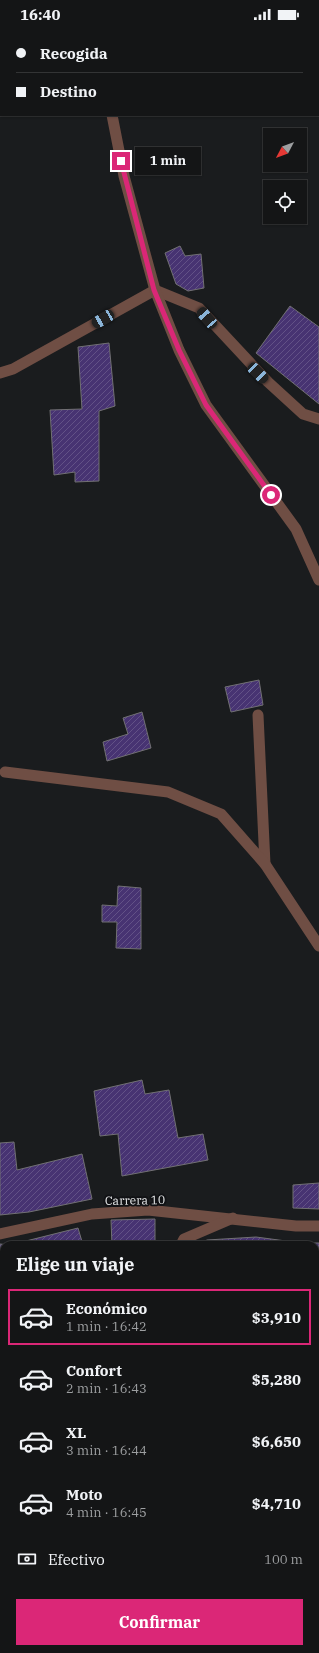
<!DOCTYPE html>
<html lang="es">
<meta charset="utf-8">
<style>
body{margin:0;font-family:"IBM Plex Serif",serif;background:#1d1e1f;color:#f1f3f6;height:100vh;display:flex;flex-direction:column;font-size:15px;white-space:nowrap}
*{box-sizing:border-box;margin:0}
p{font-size:13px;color:#9d9fa1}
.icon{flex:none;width:22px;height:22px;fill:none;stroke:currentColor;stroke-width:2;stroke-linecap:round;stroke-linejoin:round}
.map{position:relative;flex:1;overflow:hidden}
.panel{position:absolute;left:0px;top:1213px;width:319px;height:412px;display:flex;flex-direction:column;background:#141516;border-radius:12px 12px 0 0;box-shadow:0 1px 3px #0004,0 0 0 1px #333435}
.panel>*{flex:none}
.guide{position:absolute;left:0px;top:0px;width:319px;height:88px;box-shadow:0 1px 3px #0004,0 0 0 1px #333435;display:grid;align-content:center;height:88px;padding:0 16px;background:#141516}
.needle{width:26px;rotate:229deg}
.controls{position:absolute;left:263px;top:100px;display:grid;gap:8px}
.controls a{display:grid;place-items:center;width:44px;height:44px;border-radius:0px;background:#141516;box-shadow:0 1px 3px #0004,0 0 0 1px #333435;font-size:20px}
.end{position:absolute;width:18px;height:18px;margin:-9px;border:5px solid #db2777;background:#fff;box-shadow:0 0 0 2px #fff}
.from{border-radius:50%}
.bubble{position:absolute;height:28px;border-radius:0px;background:#141516;box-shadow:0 1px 3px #0004,0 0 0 1px #333435;font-size:13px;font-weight:700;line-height:28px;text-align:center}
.car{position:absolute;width:12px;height:24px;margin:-12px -6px;border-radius:5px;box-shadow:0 0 3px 1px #0007;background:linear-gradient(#222 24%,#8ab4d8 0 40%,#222 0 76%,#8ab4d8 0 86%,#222 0)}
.guide b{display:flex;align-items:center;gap:14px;height:38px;font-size:15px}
.guide b+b{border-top:1px solid #333435}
.guide i{width:10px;height:10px;background:#f1f3f6}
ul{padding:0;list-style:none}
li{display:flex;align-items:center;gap:12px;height:56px;margin:0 8px 6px;padding:0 8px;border:2px solid transparent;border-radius:0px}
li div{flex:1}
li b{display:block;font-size:15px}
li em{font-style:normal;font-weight:700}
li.current{border-color:#db2777}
li>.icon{width:36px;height:36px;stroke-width:1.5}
h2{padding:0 16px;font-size:18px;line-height:48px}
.pay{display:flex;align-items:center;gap:10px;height:44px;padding:0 16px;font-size:15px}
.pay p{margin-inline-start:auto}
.action{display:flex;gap:8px;margin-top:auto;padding:8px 16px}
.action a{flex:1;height:46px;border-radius:0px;background:#db2777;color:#fff;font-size:16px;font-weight:700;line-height:46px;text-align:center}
.status{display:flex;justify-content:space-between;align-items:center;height:28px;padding:0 20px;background:#141516;direction:ltr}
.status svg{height:11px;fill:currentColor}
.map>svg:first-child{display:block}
</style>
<div class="status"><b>16:40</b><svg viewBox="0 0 49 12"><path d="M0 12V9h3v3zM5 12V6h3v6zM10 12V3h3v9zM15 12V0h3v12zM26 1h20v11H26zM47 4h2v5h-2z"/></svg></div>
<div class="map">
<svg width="319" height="1625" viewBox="0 0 319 1625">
<defs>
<pattern id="forest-firs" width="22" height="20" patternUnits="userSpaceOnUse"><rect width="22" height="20" fill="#2c2e00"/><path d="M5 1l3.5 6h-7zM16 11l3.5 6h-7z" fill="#4b4c25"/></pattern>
<pattern id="building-hatch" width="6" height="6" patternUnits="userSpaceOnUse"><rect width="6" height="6" fill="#473372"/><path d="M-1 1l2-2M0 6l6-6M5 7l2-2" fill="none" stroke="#625186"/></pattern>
</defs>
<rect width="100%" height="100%" fill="#1a1c1e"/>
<g fill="url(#forest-firs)">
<polygon points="319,1292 319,1438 315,1443 315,1293"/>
<polygon points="169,1621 245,1621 250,1625 166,1625"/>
</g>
<g fill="url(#building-hatch)" stroke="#717073">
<polygon points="180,218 185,228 201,226 204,260 188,263 176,256 165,225"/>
<polygon points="290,278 319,299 319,376 256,325"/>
<polygon points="109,315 115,378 99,383 99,453 75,454 75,444 54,447 50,382 82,381 78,319"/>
<polygon points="259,652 263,677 231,684 225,659"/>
<polygon points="142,684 151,720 107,733 103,714 128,706 123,690"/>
<polygon points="118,858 141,860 141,921 116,920 117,894 102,894 102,877 117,878"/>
<polygon points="142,1052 145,1066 169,1062 178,1110 203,1106 208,1132 122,1148 118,1106 100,1108 94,1063"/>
<polygon points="14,1114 17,1142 82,1126 92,1171 29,1184 0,1187 0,1115"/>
<polygon points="319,1155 319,1181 293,1180 293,1157"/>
<polygon points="155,1191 155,1217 112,1217 111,1192"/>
<polygon points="78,1200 83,1217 4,1217 4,1257 0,1252 0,1216 10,1217"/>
<polygon points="256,1209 301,1215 319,1215 319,1249 315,1249 315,1217 197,1217 207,1212"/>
<polygon points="4,1389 4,1562 0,1558 0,1393"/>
<polygon points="0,1569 4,1571 4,1620 0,1622"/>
<polygon points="77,1621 130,1621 131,1625 78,1625"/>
</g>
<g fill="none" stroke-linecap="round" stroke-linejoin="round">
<g stroke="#6f4e44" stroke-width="11">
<polyline points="155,262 199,280 268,354 303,386 319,391"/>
<polyline points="258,687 265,836"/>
<polyline points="5,744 168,764 221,786 265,836 319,918"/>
</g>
<g stroke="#6f4e44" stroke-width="11">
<polyline points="0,345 13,341 155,262"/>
<polyline points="0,1206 92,1186 148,1182 296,1198 319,1198"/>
<polyline points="181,1217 184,1211 233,1190"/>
<polyline points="0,1264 4,1268"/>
<polyline points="46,1625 49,1621"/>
</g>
<g stroke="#6f4e44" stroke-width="11">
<polyline points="102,0 102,1"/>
<polyline points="112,87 124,148 155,262 179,322 206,377 296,501 319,552"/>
</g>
</g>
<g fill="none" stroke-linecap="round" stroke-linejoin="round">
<polyline stroke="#db2777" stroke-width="5" points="121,133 154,262 179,322 206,377 271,467"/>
</g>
<g text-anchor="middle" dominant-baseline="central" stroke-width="4" stroke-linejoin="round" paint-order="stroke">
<g font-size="12" fill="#e8eaeb" stroke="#111215">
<text transform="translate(135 1172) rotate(-1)">Carrera 10</text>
</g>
</g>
</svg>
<div class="controls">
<a><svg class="needle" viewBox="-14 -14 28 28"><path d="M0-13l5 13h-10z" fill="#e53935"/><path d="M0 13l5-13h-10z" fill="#9d9fa1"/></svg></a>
<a><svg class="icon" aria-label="locate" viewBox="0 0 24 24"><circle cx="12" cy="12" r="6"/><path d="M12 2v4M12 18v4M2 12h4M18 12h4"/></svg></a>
</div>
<i class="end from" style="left:271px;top:467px"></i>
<i class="end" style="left:121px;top:133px"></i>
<div class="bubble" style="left:135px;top:119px;width:66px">1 min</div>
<i class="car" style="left:207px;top:290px;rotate:319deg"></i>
<i class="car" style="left:103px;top:291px;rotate:240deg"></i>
<i class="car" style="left:258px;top:345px;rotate:135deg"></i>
<div class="guide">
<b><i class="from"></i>Recogida</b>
<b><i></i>Destino</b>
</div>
<section class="panel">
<h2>Elige un viaje</h2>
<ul>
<li class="current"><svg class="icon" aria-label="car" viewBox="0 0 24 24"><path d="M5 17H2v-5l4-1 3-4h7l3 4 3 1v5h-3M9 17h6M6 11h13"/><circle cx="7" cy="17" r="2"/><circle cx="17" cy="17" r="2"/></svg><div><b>Económico</b><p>1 min · 16:42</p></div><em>$3,910</em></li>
<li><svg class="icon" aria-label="car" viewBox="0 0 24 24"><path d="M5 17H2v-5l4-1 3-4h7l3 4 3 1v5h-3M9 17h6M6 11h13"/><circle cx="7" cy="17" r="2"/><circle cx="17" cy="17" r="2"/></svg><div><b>Confort</b><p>2 min · 16:43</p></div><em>$5,280</em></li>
<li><svg class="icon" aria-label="car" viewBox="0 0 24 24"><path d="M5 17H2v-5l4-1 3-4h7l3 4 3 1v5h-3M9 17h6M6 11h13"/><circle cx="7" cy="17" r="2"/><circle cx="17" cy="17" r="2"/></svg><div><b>XL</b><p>3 min · 16:44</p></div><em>$6,650</em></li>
<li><svg class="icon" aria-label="car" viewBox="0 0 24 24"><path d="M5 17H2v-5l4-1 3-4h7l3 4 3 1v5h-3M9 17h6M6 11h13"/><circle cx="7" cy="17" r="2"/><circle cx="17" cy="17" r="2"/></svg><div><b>Moto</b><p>4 min · 16:45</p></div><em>$4,710</em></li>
</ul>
<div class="pay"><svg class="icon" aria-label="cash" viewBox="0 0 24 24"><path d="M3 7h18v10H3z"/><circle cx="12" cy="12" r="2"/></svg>Efectivo<p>100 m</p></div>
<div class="action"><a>Confirmar</a></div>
</section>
</div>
